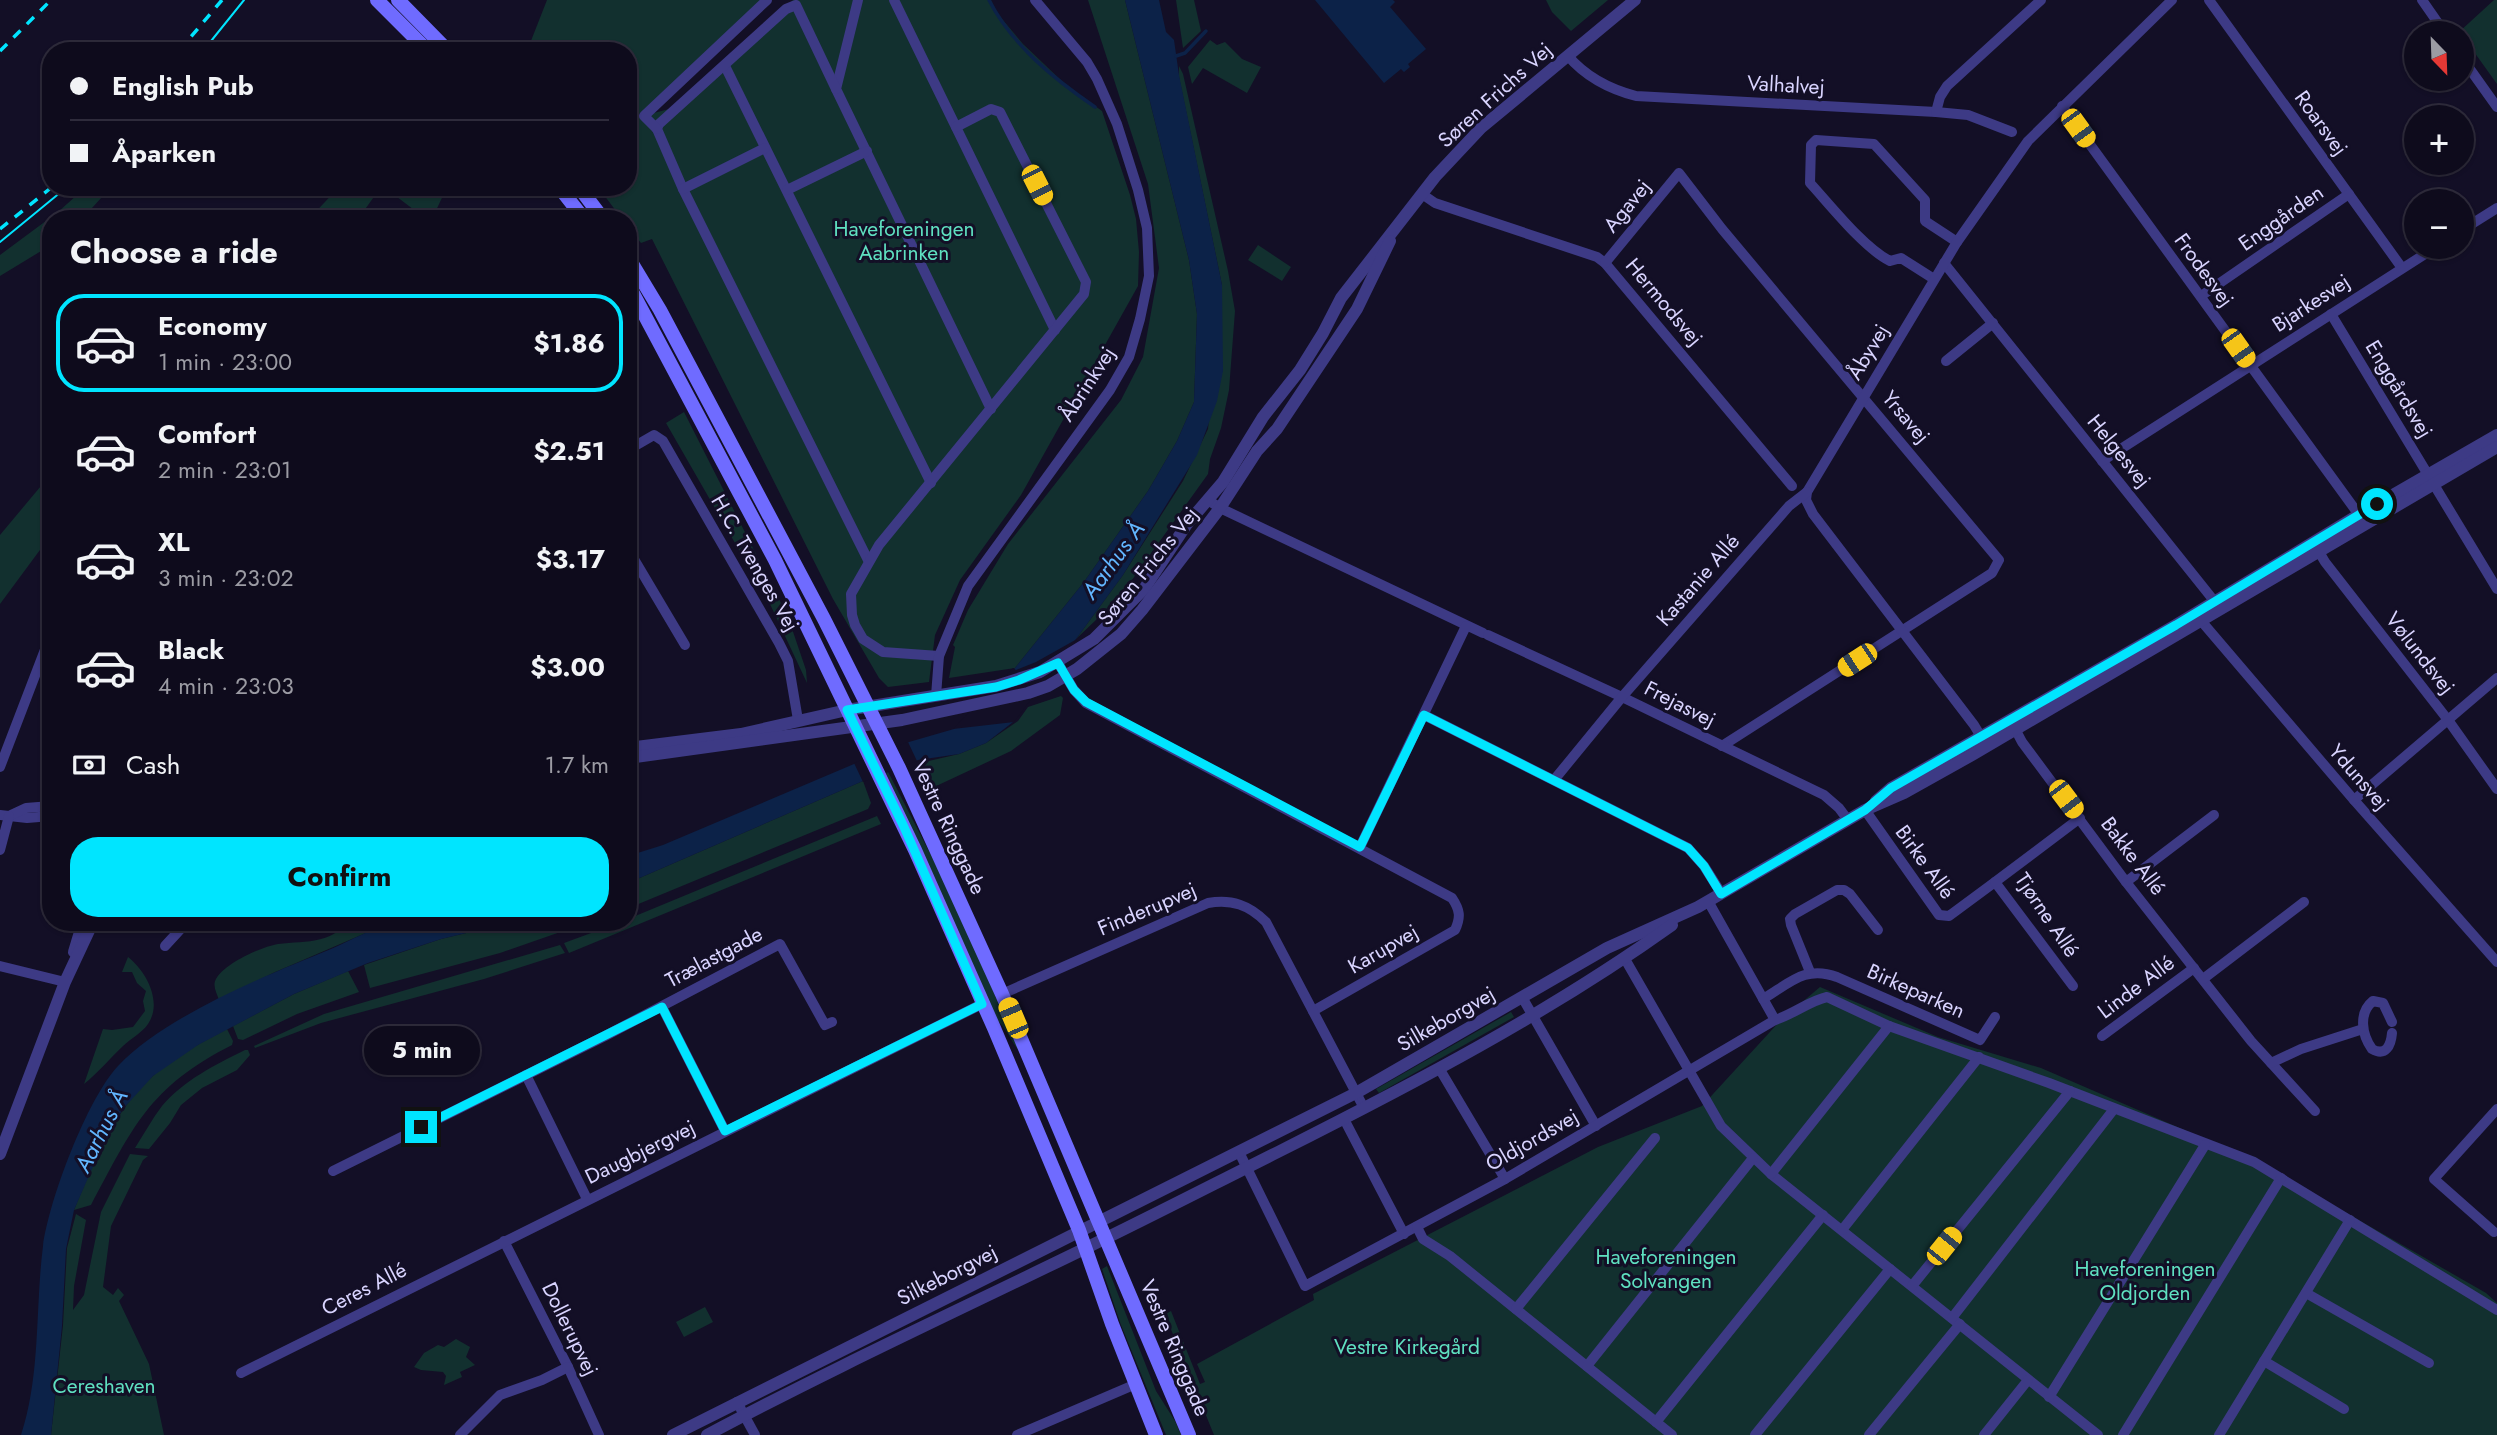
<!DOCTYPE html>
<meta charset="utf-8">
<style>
body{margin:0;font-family:Jost,sans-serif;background:#171425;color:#f1f3f6;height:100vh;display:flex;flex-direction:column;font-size:26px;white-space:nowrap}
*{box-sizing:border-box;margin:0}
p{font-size:23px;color:#9b9ba3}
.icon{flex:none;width:38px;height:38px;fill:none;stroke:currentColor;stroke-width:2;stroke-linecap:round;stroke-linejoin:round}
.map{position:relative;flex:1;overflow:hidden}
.drawer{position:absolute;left:42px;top:210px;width:595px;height:721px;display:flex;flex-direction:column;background:#0e0b1c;border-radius:28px;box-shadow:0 2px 5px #0004,0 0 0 2px #2e2b3b}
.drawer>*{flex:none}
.hud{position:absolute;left:42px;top:42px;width:595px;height:154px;border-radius:28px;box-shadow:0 2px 5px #0004,0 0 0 2px #2e2b3b;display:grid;align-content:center;height:154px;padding:0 28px;background:#0e0b1c}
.needle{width:46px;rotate:157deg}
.controls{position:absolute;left:2404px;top:21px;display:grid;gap:14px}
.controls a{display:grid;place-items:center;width:70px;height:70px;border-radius:50%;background:#0e0b1c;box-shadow:0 2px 5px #0004,0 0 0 2px #2e2b3b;font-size:35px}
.end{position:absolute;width:32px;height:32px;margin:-16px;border:9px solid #00e5ff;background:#111;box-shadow:0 0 0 4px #111}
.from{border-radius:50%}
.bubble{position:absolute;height:49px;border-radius:24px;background:#0e0b1c;box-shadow:0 2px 5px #0004,0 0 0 2px #2e2b3b;font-size:23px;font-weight:700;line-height:49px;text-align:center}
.car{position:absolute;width:21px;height:42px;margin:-21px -10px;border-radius:9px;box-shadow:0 0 5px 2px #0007;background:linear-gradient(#f5c518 24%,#345 0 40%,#f5c518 0 76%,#345 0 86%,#f5c518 0)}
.hud b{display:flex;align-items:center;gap:24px;height:66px;font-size:26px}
.hud b+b{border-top:2px solid #2e2b3b}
.hud i{width:18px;height:18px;background:#f1f3f6}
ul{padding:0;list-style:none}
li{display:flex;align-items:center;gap:21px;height:98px;margin:0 14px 10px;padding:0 14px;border:4px solid transparent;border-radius:28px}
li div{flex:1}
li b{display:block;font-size:26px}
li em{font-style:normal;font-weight:700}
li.active{border-color:#00e5ff}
li>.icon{width:63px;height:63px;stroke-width:1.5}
h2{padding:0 28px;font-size:32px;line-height:84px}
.pay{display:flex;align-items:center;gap:18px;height:77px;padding:0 28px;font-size:26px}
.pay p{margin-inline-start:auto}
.button{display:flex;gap:14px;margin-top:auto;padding:14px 28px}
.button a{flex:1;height:80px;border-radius:28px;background:#00e5ff;color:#111;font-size:28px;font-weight:700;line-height:80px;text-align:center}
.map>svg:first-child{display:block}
</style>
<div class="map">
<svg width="2497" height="1435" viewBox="0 0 2497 1435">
<rect width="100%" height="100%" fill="#130f26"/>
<g fill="#12302f">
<polygon points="547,0 763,0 635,118 669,109 793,0 991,0 997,13 1023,44 1066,85 1102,111 1130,195 1136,219 1139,252 1138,286 1021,495 960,580 935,635 929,682 888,687 879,678 833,599 652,239 641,243 628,227 628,219 622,219 598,187 628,187 628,51 527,51"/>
<polygon points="1088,0 1125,0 1189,260 1197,314 1194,402 1177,441 1148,491 1084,582 1015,668 949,678 955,647 953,645 968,610 1008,544 1121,400 1143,357 1159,268 1148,184"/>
<polygon points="1176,0 1194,0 1201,31 1183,48"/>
<polygon points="1546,0 1608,0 1571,31 1552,12"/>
<polygon points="2494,0 2497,0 2497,84 2467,42 2465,47 2462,43 2462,33 2458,33"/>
<polygon points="1210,40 1217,45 1225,42 1242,59 1261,67 1247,93 1203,68 1192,84 1188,67"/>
<polygon points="1179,66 1183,74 1228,271 1235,311 1229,390 1221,428 1210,459 1208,474 1119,598 1076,639 1123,575 1183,481 1208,429 1222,285 1179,77"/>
<polygon points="86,187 111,187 82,219 51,219 51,245 0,276 0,255 58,212"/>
<polygon points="339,187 381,187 358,219 309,219"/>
<polygon points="384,187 447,187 432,219 426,219"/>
<polygon points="1258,245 1291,267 1282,281 1248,260"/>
<polygon points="684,412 788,617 806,670 807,683 770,604 666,423"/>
<polygon points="51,474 51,535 0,604 0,535"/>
<polygon points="1061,696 1063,698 1060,715 1011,751 932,788 928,787 920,768 920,763 959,754 986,743 1018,721 1028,707"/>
<path d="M883,762L952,896L1019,1051C1011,1041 1004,1025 995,1018L882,764Z"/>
<polygon points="863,781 871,803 868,809 636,905 631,907 628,904 628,883"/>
<polygon points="877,816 881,824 569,953 564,943 621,922 628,922 628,919"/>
<path d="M349,922H371L375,929L273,973L219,1000C217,993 212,986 216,979C225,963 261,947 278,944C292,942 307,943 321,939C333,936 340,930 349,922Z"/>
<polygon points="512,922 589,922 500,953 370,988 364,965 441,939"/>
<polygon points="560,945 565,953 484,979 321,1023 255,1048 254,1046 324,1014"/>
<path d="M128,957C146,971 163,1002 148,1024C142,1033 131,1038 123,1046C110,1058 98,1073 84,1084L103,1029L112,1030L133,1027L145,1011L143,1001L146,991L137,983L132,972H122Z"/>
<polygon points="348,971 359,992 297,1014 243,1040 238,1039 233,1026 294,994"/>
<polygon points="1820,987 1938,1037 2041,1068 2256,1161 2486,1293 2497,1303 2497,1435 1214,1435 1170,1327 1167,1313 1171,1311 1200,1384 1205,1382 1197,1364 1314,1300 1313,1294 1598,1147 1702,1106 1780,1021"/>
<polygon points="1511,1012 1514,1017 1379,1093 1376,1089"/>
<path d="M227,1029L233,1041L232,1045C149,1087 133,1127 91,1205L74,1210C94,1163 114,1109 154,1075C176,1056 202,1042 227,1029Z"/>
<path d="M245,1050H248L250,1055L237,1070L202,1088L181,1105L170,1123L149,1149L135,1148C144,1134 152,1119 162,1106C183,1081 216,1064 245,1050Z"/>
<polygon points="130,1154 148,1156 143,1160 111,1226 103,1287 113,1295 118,1288 124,1295 119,1301 149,1364 164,1435 51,1435 63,1325 67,1248 76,1214 86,1220 74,1286 73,1310 84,1295 101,1212"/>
<polygon points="1107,1266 1156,1391 1175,1421 1181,1435 1166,1435 1121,1325 1102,1269"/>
<polygon points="705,1307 713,1322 684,1337 676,1322"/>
<polygon points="456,1339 470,1347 466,1357 475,1365 460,1372 462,1377 444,1385 446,1376 443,1372 421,1370 414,1367 424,1353 438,1345 444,1347"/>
</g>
<g fill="#0c2248">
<polygon points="1125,0 1159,0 1166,32 1174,40 1179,75 1222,285 1223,371 1217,401 1197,455 1123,575 1076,639 1013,722 986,743 959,754 918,760 863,781 628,883 628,856 663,845 854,764 909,742 954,729 1015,668 1084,582 1148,491 1177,441 1194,402 1197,314 1189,260"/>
<polygon points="1315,0 1393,0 1395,2 1390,7 1426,49 1408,64 1410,67 1404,72 1401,69 1384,83"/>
<path d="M394,922H512L441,939L368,963L294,994L198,1045L153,1076L122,1110L95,1162L74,1210L66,1249L62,1326L51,1435H21C41,1374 35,1309 43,1246C49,1200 87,1099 118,1066C165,1016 267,975 331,949C352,940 372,928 394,922Z"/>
</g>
<g fill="#130f26">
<polygon points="1077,639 1014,722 953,729 1013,668 1016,670 1036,662"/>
<polygon points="908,742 917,761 863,782 854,763"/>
</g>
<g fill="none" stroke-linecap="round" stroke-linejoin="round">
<g stroke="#0c2248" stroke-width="3.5">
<path d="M989,0C1012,45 1054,79 1095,107"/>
<polyline points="1176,56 1185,53 1206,31"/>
</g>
<g stroke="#3d3a85" stroke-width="10">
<polyline points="858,0 836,89 991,409"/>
<polyline points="894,0 1055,330"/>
<polyline points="2209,0 2402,268"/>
<polyline points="2422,0 2445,33"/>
<path d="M1568,56C1586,77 1609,89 1636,96L1936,112L1968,115L2012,132"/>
<polyline points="2462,58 2497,107"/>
<polyline points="725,66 931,483"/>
<polyline points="836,89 796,5 786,9 659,124 657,129 683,189 868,560"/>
<polyline points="2062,106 2362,519"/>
<polyline points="1936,112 1940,97 1947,86 2041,0"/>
<polyline points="657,129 644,116 767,0"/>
<polyline points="683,189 765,148"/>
<polyline points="787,190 867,151"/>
<polyline points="1422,194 1435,203 1597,257 1605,263 1792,486"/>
<polyline points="2462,230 2497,208"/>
<polyline points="1605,263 1679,173 1722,229 1999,560 1992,573 1722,746"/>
<polyline points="1944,263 2215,602"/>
<path d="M1934,279L1901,258L1890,261C1864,248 1831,206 1810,183L1811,145L1816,140L1874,144L1925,200V221L1957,242"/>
<polyline points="2201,296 2349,194"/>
<polyline points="2331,314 2497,589"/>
<polyline points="1946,361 1993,323"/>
<polyline points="628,450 654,435 663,441 779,643 788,661 798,720"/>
<polyline points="2102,461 2436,247"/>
<polyline points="1208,500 1220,508 1483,633"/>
<polyline points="2315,545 2325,562 2448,720 2497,789"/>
<polyline points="628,549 685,645"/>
<polyline points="2197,616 2354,800 2497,962"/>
<polyline points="1488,635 1622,697 1824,795 1839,808 1848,820"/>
<polyline points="939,656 883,652 863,639 855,625 852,615 851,594 879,545 1084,294 1086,282 1000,112 991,109 956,127"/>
<path d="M1058,663L1074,690L1086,703L1452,898C1460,910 1461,917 1455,930L1313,1011"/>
<polyline points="936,696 939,656 968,586 1110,390 1129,357 1140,319 1149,276 1147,228 1138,190 1117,124 1097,79 1087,62 1035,0"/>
<polyline points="1424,715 1688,848 1704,866 1721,893"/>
<polyline points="2012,723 2022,742 2126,882 2251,1041 2315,1111"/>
<polyline points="1983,740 1974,725 1813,514 1806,500 1807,492 1957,242 2028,141 2172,0"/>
<polyline points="0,767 46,647 51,643"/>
<polyline points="1554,780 1622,697 1789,506 1807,492"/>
<polyline points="2354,800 2497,678"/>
<polyline points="1865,810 1939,915 1949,916 1995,882"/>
<polyline points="0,815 27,818 51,816"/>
<polyline points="11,815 26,808 51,806"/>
<polyline points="1360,847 1466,626"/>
<polyline points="0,850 9,816"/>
<polyline points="2126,882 2214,815"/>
<polyline points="1708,901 1775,1020"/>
<polyline points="165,946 187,922"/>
<polyline points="1625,959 1721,1126 1771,1174 2098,1435"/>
<polyline points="0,966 65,982"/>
<polyline points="1810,972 1791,925 1790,919 1795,914 1837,890 1844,890 1850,894 1878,930"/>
<polyline points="2203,979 2304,902"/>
<polyline points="2073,986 1995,882 2080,818"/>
<path d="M1002,994L1208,903C1232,899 1249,905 1266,922L1364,1108"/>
<polyline points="1522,997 1596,1126"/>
<path d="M1763,999C1790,983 1805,965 1837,977L1980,1040L1995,1017"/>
<polyline points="662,1007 725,1131"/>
<path d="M2392,1022L2383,1003L2373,1001C2358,1013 2362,1035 2372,1049C2386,1057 2391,1045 2392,1033"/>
<polyline points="2102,1036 2194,968"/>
<polyline points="2271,1063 2301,1049 2363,1029"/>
<polyline points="1439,1068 1505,1179"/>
<polyline points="526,1075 587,1199"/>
<polyline points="1344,1119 1404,1234"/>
<path d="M1239,1152L1305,1286L1505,1179L1775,1020C1794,1014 1809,1001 1827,997L1889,1026L2049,1083L2254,1162L2497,1310"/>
<polyline points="333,1171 605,1036 780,944 825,1025 832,1022"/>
<polyline points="1771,1174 1889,1026"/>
<polyline points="1417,1227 1423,1239 1450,1256 1672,1435"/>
<polyline points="1842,1230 1979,1057"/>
<polyline points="2494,1232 2434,1179 2497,1109"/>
<polyline points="504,1241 568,1367 599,1435"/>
<polyline points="1912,1286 2070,1091"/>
<polyline points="2306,1293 2429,1363"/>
<polyline points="1516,1309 1655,1138"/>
<polyline points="1952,1318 2114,1109"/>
<polyline points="2264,1361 2344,1409"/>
<polyline points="1587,1366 1753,1158"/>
<polyline points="241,1373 982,1004"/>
<polyline points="2049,1397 2205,1145"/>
<polyline points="737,1402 755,1435"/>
<polyline points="1656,1422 1823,1215"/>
<polyline points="460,1435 500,1395 542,1380 568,1367"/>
<polyline points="1017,1435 1136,1384"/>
<polyline points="1755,1435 1890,1269"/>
<polyline points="1869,1435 1960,1324"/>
<polyline points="1984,1435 2028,1380"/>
<polyline points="2123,1435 2281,1178"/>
<polyline points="2219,1435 2350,1220"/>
</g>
<g stroke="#3d3a85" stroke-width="12">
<polyline points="628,748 741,734 847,710 996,686 1040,672 1094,639 1144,589 1187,524 1223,482 1263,417 1300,370 1323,333 1341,298 1435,177 1481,128 1635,0"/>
<polyline points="628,758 902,720 1028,693 1048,686 1077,669 1121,634 1142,610 1220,508 1257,451 1277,429 1357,309 1390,241"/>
<polyline points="1876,801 1891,788 2176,625 2360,514 2497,435"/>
<polyline points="74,952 83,922"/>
<polyline points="0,1154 65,982 93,922"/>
<polyline points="673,1435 1356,1093 1607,948 1698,907 1865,810 1904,793 1972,755 2497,447"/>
<path d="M707,1435C831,1369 959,1310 1086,1248C1150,1217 1214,1184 1278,1152C1413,1084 1549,1013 1672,925"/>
</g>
<g stroke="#6f6bff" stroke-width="14">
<polyline points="377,0 428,51"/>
<polyline points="398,0 448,51"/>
<polyline points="559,187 584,219"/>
<polyline points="579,187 603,219"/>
<polyline points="628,257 660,310 824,619 899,768 1002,994 1189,1435"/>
<polyline points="628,284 775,560 915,850 994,1028 1079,1230 1112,1324 1156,1435"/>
</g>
<g stroke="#00e5ff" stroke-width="2">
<polyline points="203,51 244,0"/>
<polyline points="0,242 67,187"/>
</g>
<g stroke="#00e5ff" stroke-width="3.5" stroke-dasharray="10 9" stroke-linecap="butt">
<polyline points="0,51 51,0"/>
<polyline points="179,51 222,0"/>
<polyline points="0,229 52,187"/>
</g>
</g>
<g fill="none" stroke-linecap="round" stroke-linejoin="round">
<polyline stroke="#00e5ff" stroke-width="9" points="421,1127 662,1007 725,1131 982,1004 904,827 847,710 996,687 1019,680 1058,663 1074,690 1086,702 1360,847 1424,715 1688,848 1704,866 1721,894 1865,810 1891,788 2176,625 2377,504"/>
</g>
<g text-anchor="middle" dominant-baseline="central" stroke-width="6" stroke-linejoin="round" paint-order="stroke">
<g font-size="21" fill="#d9d4ff" stroke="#130f26">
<text transform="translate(1786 85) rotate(3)">Valhalvej</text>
<text transform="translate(1495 95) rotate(-42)">Søren Frichs Vej</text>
<text transform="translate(2321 123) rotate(54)">Roarsvej</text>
<text transform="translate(1627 206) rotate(-51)">Agavej</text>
<text transform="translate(2281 218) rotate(-35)">Enggården</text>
<text transform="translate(2204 270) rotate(54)">Frodesvej</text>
<text transform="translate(1664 302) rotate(50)">Hermodsvej</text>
<text transform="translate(2311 303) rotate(-33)">Bjarkesvej</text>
<text transform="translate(1868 352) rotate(-59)">Åbyvej</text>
<text transform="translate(1087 384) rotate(-57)">Åbrinkvej</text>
<text transform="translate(2399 389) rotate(59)">Enggårdsvej</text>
<text transform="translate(1906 417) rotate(50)">Yrsavej</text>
<text transform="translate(2119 451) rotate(51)">Helgesvej</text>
<text transform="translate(755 563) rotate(60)">H.C. Tvenges Vej</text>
<text transform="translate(1148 566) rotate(-51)">Søren Frichs Vej</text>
<text transform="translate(1698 580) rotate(-49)">Kastanie Allé</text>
<text transform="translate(2420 653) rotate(52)">Vølundsvej</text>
<text transform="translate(1680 704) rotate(27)">Frejasvej</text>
<text transform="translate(2359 777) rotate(49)">Ydunsvej</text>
<text transform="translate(949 827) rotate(65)">Vestre Ringgade</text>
<text transform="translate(2133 856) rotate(53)">Bakke Allé</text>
<text transform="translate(1925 862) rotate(54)">Birke Allé</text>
<text transform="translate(1147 909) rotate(-23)">Finderupvej</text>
<text transform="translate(2047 915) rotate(56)">Tjørne Allé</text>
<text transform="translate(1383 949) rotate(-30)">Karupvej</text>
<text transform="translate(714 957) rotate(-28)">Trælastgade</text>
<text transform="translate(2136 987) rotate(-37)">Linde Allé</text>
<text transform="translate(1916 991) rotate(24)">Birkeparken</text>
<text transform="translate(1446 1019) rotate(-30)">Silkeborgvej</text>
<text transform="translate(1532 1140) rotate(-30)">Oldjordsvej</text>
<text transform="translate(640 1152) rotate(-26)">Daugbjergvej</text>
<text transform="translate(947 1275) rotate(-27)">Silkeborgvej</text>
<text transform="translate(364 1289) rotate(-27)">Ceres Allé</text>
<text transform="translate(570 1329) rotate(64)">Dollerupvej</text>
<text transform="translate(1175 1348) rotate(67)">Vestre Ringgade</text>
</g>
<g font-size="21" fill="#5fe0c0" stroke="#130f26">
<text x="904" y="229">Haveforeningen<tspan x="904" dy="24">Aabrinken</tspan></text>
<text x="1666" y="1257">Haveforeningen<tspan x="1666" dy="24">Solvangen</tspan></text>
<text x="2145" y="1269">Haveforeningen<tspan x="2145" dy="24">Oldjorden</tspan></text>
<text x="1407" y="1347">Vestre Kirkegård</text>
<text x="104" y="1386">Cereshaven</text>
</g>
<g font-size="23" font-style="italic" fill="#62b6ff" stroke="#130f26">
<text transform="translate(1113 560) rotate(-54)">Aarhus Å</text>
<text transform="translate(101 1131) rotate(-63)">Aarhus Å</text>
</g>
</g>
</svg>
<div class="controls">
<a><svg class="needle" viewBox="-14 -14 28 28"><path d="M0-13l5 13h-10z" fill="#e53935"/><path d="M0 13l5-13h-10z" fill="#9b9ba3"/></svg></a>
<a>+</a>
<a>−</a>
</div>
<i class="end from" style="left:2377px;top:504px"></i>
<i class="end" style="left:421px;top:1127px"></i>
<div class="bubble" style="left:364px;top:1026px;width:116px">5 min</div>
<i class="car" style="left:2078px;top:128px;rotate:144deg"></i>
<i class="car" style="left:1037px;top:185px;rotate:153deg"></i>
<i class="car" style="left:2238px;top:348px;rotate:145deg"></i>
<i class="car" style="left:1857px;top:660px;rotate:237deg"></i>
<i class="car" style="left:2066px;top:799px;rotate:143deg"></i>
<i class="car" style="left:1013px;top:1018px;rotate:337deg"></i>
<i class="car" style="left:1944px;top:1246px;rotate:39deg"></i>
<div class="hud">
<b><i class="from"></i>English Pub</b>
<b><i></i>Åparken</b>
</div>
<section class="drawer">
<h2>Choose a ride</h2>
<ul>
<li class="active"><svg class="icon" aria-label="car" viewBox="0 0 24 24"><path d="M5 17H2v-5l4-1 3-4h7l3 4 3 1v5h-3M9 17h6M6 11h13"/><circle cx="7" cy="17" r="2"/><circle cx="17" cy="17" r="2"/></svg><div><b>Economy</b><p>1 min · 23:00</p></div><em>$1.86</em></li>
<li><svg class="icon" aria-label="car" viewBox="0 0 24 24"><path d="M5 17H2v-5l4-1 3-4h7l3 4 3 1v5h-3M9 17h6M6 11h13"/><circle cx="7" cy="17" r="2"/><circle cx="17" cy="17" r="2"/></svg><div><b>Comfort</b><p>2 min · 23:01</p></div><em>$2.51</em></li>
<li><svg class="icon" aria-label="car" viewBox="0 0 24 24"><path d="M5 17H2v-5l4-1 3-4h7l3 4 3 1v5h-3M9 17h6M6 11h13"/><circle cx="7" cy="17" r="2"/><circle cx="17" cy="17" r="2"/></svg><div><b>XL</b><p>3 min · 23:02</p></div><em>$3.17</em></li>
<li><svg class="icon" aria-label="car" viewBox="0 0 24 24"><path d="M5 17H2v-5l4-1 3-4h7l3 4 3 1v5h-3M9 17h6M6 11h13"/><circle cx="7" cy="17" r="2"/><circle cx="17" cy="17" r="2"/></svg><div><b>Black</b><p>4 min · 23:03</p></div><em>$3.00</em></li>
</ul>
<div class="pay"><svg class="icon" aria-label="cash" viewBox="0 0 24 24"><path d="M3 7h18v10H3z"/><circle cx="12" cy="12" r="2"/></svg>Cash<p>1.7 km</p></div>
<div class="button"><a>Confirm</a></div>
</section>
</div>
